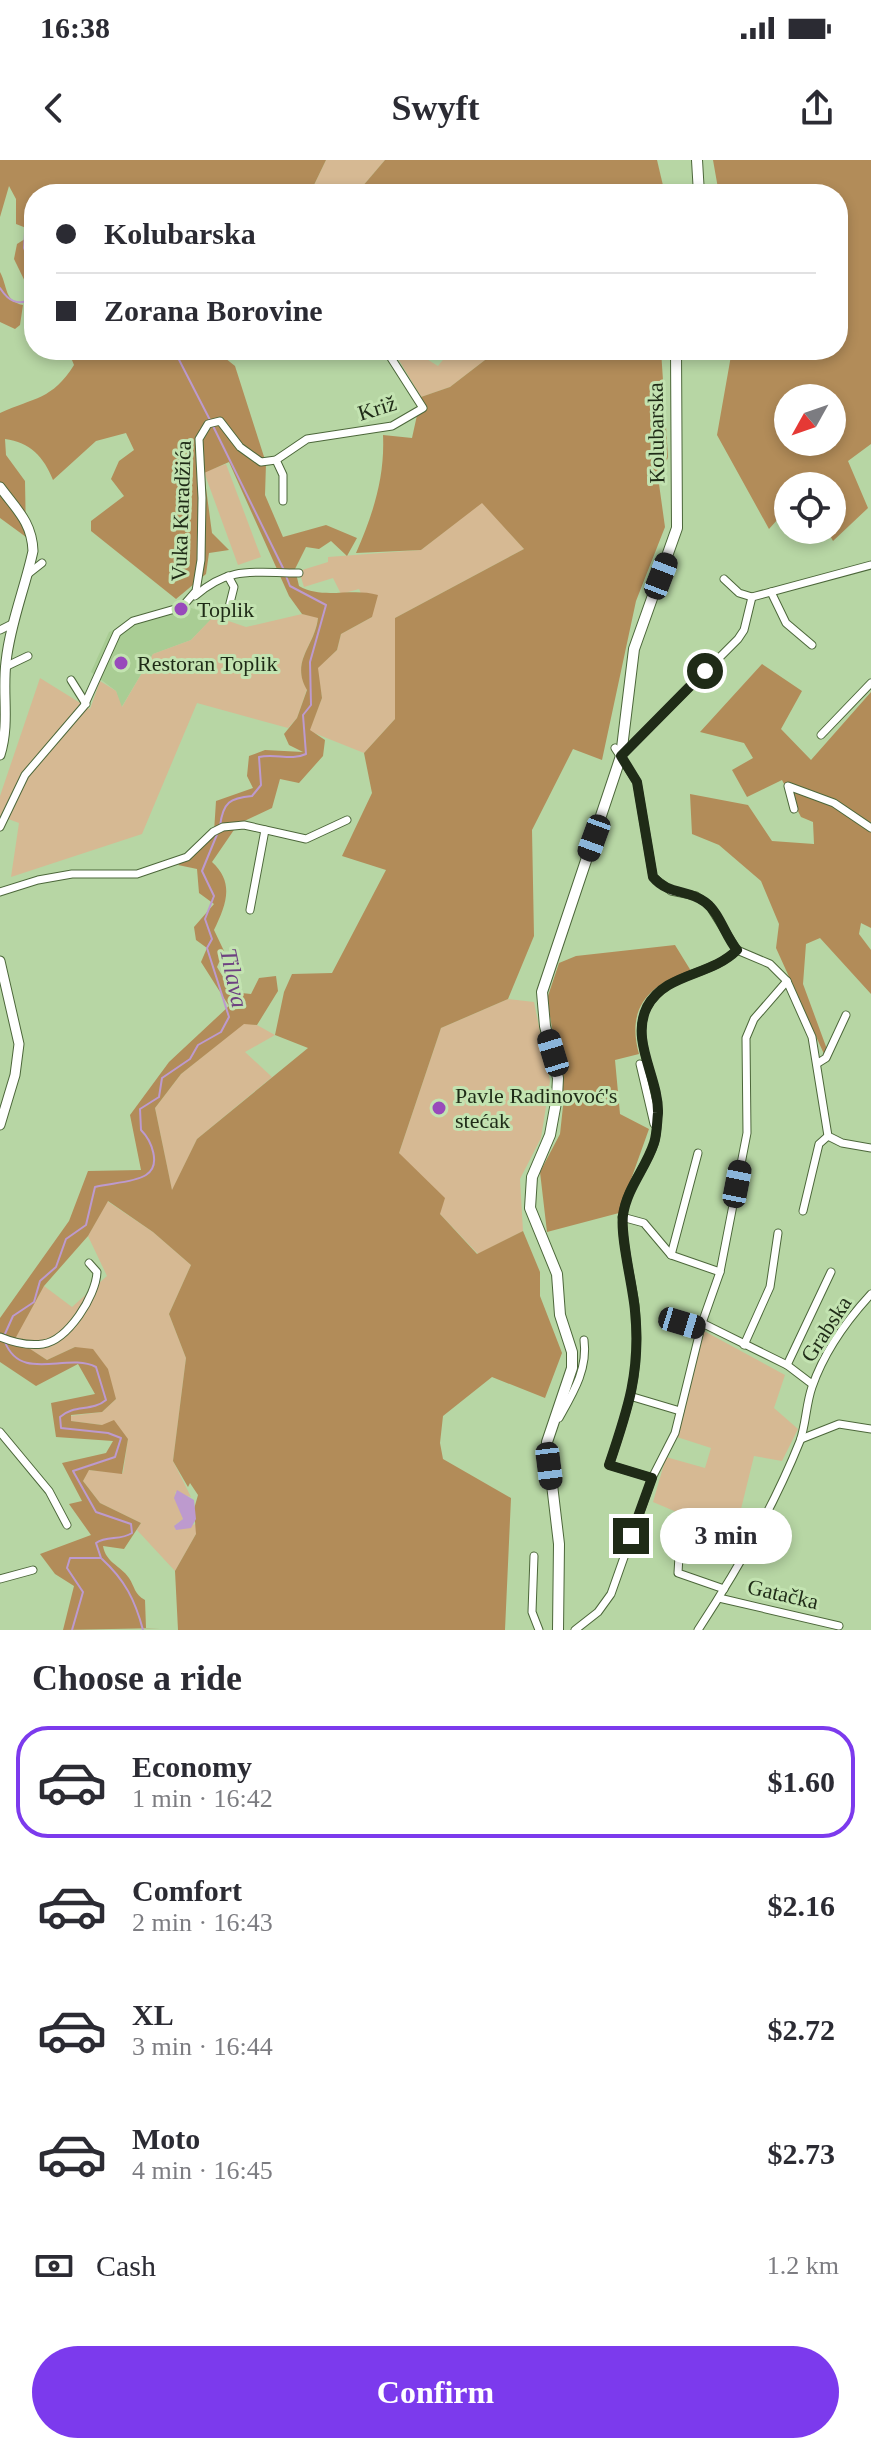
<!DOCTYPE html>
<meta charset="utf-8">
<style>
body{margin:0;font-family:Georgia,serif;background:#f2f2f3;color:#2b2b33;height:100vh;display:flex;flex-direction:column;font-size:30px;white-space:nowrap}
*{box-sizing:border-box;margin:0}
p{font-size:26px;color:#7c7c81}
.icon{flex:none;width:44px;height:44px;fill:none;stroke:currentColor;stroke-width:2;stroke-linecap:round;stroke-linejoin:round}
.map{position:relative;height:1470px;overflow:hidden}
.details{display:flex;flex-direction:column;background:#fff;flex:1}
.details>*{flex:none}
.guide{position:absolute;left:24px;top:24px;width:824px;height:176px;border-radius:32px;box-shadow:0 4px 12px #0003;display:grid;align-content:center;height:176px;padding:0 32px;background:#fff}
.needle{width:52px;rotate:230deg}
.tools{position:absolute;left:774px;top:224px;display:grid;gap:16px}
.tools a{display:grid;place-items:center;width:72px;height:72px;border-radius:50%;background:#fff;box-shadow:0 4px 12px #0003;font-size:40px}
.end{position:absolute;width:36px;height:36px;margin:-18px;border:10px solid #1f2b17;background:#fff;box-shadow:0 0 0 4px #fff}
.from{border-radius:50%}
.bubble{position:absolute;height:56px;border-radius:28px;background:#fff;box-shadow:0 4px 12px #0003;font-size:26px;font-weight:800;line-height:56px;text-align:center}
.car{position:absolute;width:24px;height:48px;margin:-24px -12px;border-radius:10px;box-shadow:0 0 6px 2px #0007;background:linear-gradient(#222 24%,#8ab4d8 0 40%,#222 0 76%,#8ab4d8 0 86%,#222 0)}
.guide b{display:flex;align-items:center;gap:28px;height:76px;font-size:30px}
.guide b+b{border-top:2px solid #e1e1e2}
.guide i{width:20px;height:20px;background:#2b2b33}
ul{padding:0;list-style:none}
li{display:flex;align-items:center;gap:24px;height:112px;margin:0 16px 12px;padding:0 16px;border:4px solid transparent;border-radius:32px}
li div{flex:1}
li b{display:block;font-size:30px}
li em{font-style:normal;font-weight:800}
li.active{border-color:#7c3aed}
li>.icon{width:72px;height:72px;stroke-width:1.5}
h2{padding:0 32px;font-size:36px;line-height:96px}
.pay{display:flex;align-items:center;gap:20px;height:88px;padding:0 32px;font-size:30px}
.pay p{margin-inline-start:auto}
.action{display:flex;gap:16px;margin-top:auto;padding:16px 32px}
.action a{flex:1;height:92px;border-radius:48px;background:#7c3aed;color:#fff;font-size:32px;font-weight:800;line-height:92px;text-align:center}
.status{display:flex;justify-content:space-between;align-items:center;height:56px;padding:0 40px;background:#fff;direction:ltr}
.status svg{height:22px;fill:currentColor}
header{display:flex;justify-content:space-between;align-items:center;height:104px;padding:0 32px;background:#fff;font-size:36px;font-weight:800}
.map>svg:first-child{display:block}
</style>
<div class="status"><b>16:38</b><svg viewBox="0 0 49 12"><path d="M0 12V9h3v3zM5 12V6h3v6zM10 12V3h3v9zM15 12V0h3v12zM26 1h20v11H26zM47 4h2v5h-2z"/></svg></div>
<header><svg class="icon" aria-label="back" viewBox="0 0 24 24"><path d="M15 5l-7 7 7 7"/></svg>Swyft<svg class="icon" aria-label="share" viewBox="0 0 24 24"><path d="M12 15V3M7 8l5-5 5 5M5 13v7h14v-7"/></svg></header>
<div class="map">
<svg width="871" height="1470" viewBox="0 0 871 1470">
<rect width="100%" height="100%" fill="#b7d6a4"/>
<polygon fill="#a9cd94" points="177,443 214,456 191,480 153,494 121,548 116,531 91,512 109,472"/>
<g fill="#d6b993">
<polygon points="326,0 385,0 356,34 321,34 313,27"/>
<polygon points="393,190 412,190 438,206 451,190 498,190 450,227 421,237"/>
<polygon points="226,304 261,397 238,405 204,312"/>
<polygon points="482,342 524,389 395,458 395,559 364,593 309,571 322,538 317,508 337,490 341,474 372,457 359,429 341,434 333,418 304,427 299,411 328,402 328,397 421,390"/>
<path d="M302,454L318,457C315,486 290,501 307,529L297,558L288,568L197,543L142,674L11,717L19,663L0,656V636L40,518L90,549L100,521L116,531L122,547L153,494L191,480L214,456L246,467Z"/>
<polygon points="508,839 534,842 550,921 541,978 520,1019 523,1071 478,1094 440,1054 399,993 441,868"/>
<polygon points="244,863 257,865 275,875 245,892 272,917 197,979 172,1031 155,948 181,914"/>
<polygon points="107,1041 153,1072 191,1105 169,1154 186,1198 173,1301 191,1337 175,1332 183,1359 175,1365 176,1370 196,1364 196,1374 175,1411 137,1370 141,1363 100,1343 83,1321 88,1310 123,1313 128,1279 102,1265 71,1261 70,1256 102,1252 116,1239 75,1187 47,1200 14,1179 44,1126 72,1147 107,1116 88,1076"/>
<polygon points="704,1171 785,1215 774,1248 798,1269 782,1301 754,1296 740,1353 722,1352 713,1357 703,1397 683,1392 686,1356 653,1342 666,1297 705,1308 711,1288 677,1277"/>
</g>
<g fill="#b28c59" fill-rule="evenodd">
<polygon points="0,0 326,0 313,27 321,34 34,34 34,71 16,64 16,39 9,26 0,57"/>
<polygon points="385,0 657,0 665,34 356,34"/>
<path d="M713,0H871V284L848,301L868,348L833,381L827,370H832V326H788V348L769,369L717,275L732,190H838V34H719ZM788,238H832V282H788Z"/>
<polygon points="28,77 34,79 34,140 14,99 17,84"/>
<path d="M0,112C8,127 4,141 23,145L20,165L15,169L0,162Z"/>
<path d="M68,190H215L235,206L266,303L265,335L283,377L326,365L357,378L347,396L331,381L319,389L306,387L295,409L299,426C323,440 352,427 378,435L372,457L341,474L337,490L318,508L322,538L310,570L325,580L323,596L299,623L280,619L272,648L238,664L212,702C235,723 226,745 214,770L224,791L217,807L232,832L251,834L259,818L276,816L278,831L257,865L244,864L181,914L155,948L172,1030L197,979L308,888L275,875L284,832L292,814L332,813L386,710L342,696L372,633L364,593L395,559V458L524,389L482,343L421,390L356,393C373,354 385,318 383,275L412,278L421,237L450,227L498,190H661L668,297L659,324L665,367L636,441L602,600L573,589L532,670L534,776L508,839L441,868L399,993L445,1038L440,1054L477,1094L523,1071L540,1112V1136L562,1193L545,1238L492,1217L443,1256L440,1283L443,1299L511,1338L505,1470H178L175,1411L196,1374L194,1349L198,1335L190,1323L188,1327L173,1301L186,1198L169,1154L191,1105L153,1072L108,1041L88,1076L44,1126L15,1179L47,1200L75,1187L93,1189L108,1209L116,1239L102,1252L71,1255V1261L102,1265L114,1260L128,1279L122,1314L89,1310L83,1321L100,1343L141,1363L124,1389L103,1386C106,1403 120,1405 129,1418C135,1427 134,1434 145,1440L146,1468H160L63,1470L74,1426L55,1414L40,1394L91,1375L69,1344L82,1341L62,1303L106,1293L113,1281L56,1277L51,1243L95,1234L78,1204L36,1226L0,1202V1158L69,1061L88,1011L141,1010L130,955L169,902L229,846L201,802L207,788L196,780L194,767L214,744L199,733L197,709L178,705L214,672L216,641L253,628L247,616L249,596L265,590L303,592L289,585L284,574L297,558L307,530C290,501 315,486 318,458L302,454L289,436L229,302L204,313L212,373L229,390L209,393L206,414L176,439L91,371V361L124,336L111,319L119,301L134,290L126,273L96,281L53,320C44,297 30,282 5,279L6,295L25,321L26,377L0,358V253C35,237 52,240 74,205Z"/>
<polygon points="762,504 802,531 781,569 811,600 871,532 871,768 861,763 859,774 871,790 871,834 820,778 806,784 803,824 828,892 824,894 776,788 779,764 761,721 719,685 692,674 690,634 748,645 772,681 814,684 813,662 801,657 782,620 747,637 732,610 753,598 744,583 700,572"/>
<path d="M675,785L691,811C649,824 626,848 639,894L615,900L620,954L649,969L619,1053L547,1072L540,1012L560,974L564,937L547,839L559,803L576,796Z"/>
</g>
<polygon fill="#bd9ace" points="177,1330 194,1340 196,1359 191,1368 176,1370 174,1366 183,1359 174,1338"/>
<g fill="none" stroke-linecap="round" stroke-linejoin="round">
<g stroke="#bd9ace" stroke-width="2">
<polyline points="34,77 25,72 24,88 34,114"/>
<path d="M0,128C9,142 17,145 32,140L34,135"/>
<polyline points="174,190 210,260"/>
<polyline points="213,266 284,410"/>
<path d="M220,666C223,642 230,638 252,636L261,625L259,597C275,593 291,601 306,594L303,555L311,545L310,502L326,445L290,426L286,416"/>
<path d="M4,1176L13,1156L34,1142L40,1121L56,1107L66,1079L86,1065L95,1027C109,1023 133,1023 146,1015C162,1005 151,980 141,970L140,949L159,937L162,918L190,899L198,885L221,872L229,857L207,788L212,779L205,759L214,736L202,711L218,672"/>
<path d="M5,1182C21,1223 67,1192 96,1207L106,1240C92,1252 74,1244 60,1257L61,1268L108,1273L121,1278L115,1297L73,1311L96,1352L131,1364L132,1373C120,1381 107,1375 96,1383L101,1398H70L67,1408L83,1432L72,1470"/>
<path d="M102,1399C125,1420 135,1440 143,1470"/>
</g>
<defs>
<g id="minor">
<polyline points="276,300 283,315 283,341"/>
<polyline points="28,414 42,403"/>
<polyline points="228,416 234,427 229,447 236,451"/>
<polyline points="724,419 739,433 752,437 871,405"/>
<polyline points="771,432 786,463 812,485"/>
<path d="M195,436C230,405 255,413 299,413"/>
<polyline points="0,470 14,463"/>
<polyline points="5,507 28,496"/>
<polyline points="71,520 86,544"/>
<polyline points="821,575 871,523"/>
<polyline points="615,588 637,622 653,717 671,731 696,736 709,745 737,790 770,804 787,821 812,877 828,976 842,983 871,988"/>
<polyline points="622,595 738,479 744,470 752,437"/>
<polyline points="794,649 788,626 834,643 871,668"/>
<polyline points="0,667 25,615 84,546 117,473 133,461 182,447 196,431 201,400 202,338 199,279 208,264 220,261 240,287 261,302 276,300 307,279 392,266 423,248 386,190"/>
<polyline points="0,732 38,720 72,714 137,714 187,697 213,672 223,667 244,665 306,679 347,660"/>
<polyline points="250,750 265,670"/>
<polyline points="818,903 826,898 846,855"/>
<polyline points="640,904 654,964"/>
<polyline points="803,1051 819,984 828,976"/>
<polyline points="622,1057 644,1063 671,1095 720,1112"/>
<polyline points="671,1095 698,993"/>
<polyline points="663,1158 701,1169"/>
<polyline points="702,1163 787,1205 812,1224"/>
<path d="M0,1177C12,1182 29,1186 43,1184C68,1180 96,1136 97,1112L89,1103"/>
<polyline points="744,1185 770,1127 778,1073"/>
<polyline points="787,1205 831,1112"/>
<polyline points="633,1237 680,1251"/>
<path d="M559,1258C573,1233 588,1209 584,1180"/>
<polyline points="0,1272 49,1331 67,1365"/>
<polyline points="801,1279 839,1264 871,1269"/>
<path d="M652,1318L609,1305C629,1247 642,1207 635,1145C632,1123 620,1075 623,1055C626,1028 646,1008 654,984C657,975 657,962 658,953C659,919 630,881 647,847C666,812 710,817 737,790"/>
<polyline points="681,1362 678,1413 724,1429"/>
<polyline points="534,1396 532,1452 539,1470"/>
<polyline points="0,1419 33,1410"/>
<polyline points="719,1438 839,1466"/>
<polyline points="575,1470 598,1452 611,1434 652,1318 675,1273 702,1163 720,1112 747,973 746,878 754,859 787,821"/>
<path d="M698,1470C736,1412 774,1346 800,1281C806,1264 806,1244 812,1227C824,1192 847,1160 871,1134"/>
</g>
<g id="tertiary">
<path d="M0,327C16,349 32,362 33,391C25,428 10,464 6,502C2,534 10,563 0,595"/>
<polyline points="0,801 19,884 15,915 0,965"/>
</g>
<g id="secondary">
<polyline points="697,0 699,34"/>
<polyline points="558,1470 559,1384 547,1282 572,1208 572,1192 560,1155 557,1114 530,1048 532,1017 550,975 557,937 558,918 545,866 542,832 621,596 634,489 677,368 676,190"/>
</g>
</defs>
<use href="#minor" stroke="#4c673a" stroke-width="9"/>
<use href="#tertiary" stroke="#4c673a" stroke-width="11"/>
<use href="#secondary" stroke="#4c673a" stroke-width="12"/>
<use href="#minor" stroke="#fff" stroke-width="7"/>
<use href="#tertiary" stroke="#fff" stroke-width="9"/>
<use href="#secondary" stroke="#fff" stroke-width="10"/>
</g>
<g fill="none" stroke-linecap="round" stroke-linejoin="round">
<path stroke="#1f2b17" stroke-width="10" d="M631,1376L652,1318L609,1305C628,1249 641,1211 635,1151C633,1126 620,1077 623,1055C627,1028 646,1008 654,983C657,975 657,962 658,953C659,918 630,881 647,847C666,812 710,817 737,790C725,776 720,753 705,742C688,729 668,735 653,717L637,622L621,596L705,511"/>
</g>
<g fill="#984abb" stroke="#c3e3b1" stroke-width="3">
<circle cx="181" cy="449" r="8"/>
<circle cx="121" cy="503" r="8"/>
<circle cx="439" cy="948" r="8"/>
</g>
<g text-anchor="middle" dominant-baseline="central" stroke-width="6" stroke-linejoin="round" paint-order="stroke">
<g font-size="22" fill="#1f2b17" stroke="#c3e3b1">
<text transform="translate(377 248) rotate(-17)">Križ</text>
<text transform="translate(656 273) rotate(-91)">Kolubarska</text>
<text transform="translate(181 351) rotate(-88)">Vuka Karadžića</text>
<text transform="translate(826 1169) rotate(-57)">Grabska</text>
<text transform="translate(783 1434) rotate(13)">Gatačka</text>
</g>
<g font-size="22" fill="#1f2b17" stroke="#c3e3b1" text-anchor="start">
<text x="197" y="449">Toplik</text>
<text x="137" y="503">Restoran Toplik</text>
<text x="455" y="935">Pavle Radinovoć's<tspan x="455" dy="25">stećak</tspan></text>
</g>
<g font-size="24" font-style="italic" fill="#6d4181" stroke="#c3e3b1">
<text transform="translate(234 818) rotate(78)">Tilava</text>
</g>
</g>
</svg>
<div class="tools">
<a><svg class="needle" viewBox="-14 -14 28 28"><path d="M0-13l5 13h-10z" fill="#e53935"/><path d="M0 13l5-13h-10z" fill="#7c7c81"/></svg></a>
<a><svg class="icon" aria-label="locate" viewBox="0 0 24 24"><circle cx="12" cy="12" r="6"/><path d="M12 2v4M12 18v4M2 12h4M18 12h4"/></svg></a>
</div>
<i class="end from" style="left:705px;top:511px"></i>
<i class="end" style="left:631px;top:1376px"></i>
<div class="bubble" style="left:660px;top:1348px;width:132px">3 min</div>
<i class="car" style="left:661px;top:416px;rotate:21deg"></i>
<i class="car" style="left:594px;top:678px;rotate:200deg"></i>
<i class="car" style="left:553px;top:893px;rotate:343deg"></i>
<i class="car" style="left:737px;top:1024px;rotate:11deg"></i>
<i class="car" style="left:682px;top:1163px;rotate:107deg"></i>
<i class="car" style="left:549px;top:1306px;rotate:173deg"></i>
<div class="guide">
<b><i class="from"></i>Kolubarska</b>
<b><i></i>Zorana Borovine</b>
</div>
</div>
<section class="details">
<h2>Choose a ride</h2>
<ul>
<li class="active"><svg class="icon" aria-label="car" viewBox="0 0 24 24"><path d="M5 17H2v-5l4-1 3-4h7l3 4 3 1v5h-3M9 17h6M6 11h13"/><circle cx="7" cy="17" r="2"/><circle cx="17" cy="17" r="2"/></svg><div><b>Economy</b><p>1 min · 16:42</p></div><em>$1.60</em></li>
<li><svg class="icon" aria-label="car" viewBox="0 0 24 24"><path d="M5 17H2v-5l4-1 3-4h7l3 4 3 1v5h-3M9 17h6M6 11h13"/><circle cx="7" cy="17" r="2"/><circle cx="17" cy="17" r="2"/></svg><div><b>Comfort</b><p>2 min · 16:43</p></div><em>$2.16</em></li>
<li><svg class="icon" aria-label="car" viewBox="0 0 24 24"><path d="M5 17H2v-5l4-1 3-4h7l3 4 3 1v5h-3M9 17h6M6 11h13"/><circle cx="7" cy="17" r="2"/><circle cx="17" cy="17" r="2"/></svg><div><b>XL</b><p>3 min · 16:44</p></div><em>$2.72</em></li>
<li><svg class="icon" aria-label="car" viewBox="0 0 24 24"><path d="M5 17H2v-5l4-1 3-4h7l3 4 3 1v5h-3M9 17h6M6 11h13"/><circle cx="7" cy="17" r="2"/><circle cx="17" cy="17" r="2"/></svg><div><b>Moto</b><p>4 min · 16:45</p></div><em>$2.73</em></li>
</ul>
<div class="pay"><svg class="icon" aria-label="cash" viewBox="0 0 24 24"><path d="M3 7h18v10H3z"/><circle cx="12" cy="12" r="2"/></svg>Cash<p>1.2 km</p></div>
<div class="action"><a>Confirm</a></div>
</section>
